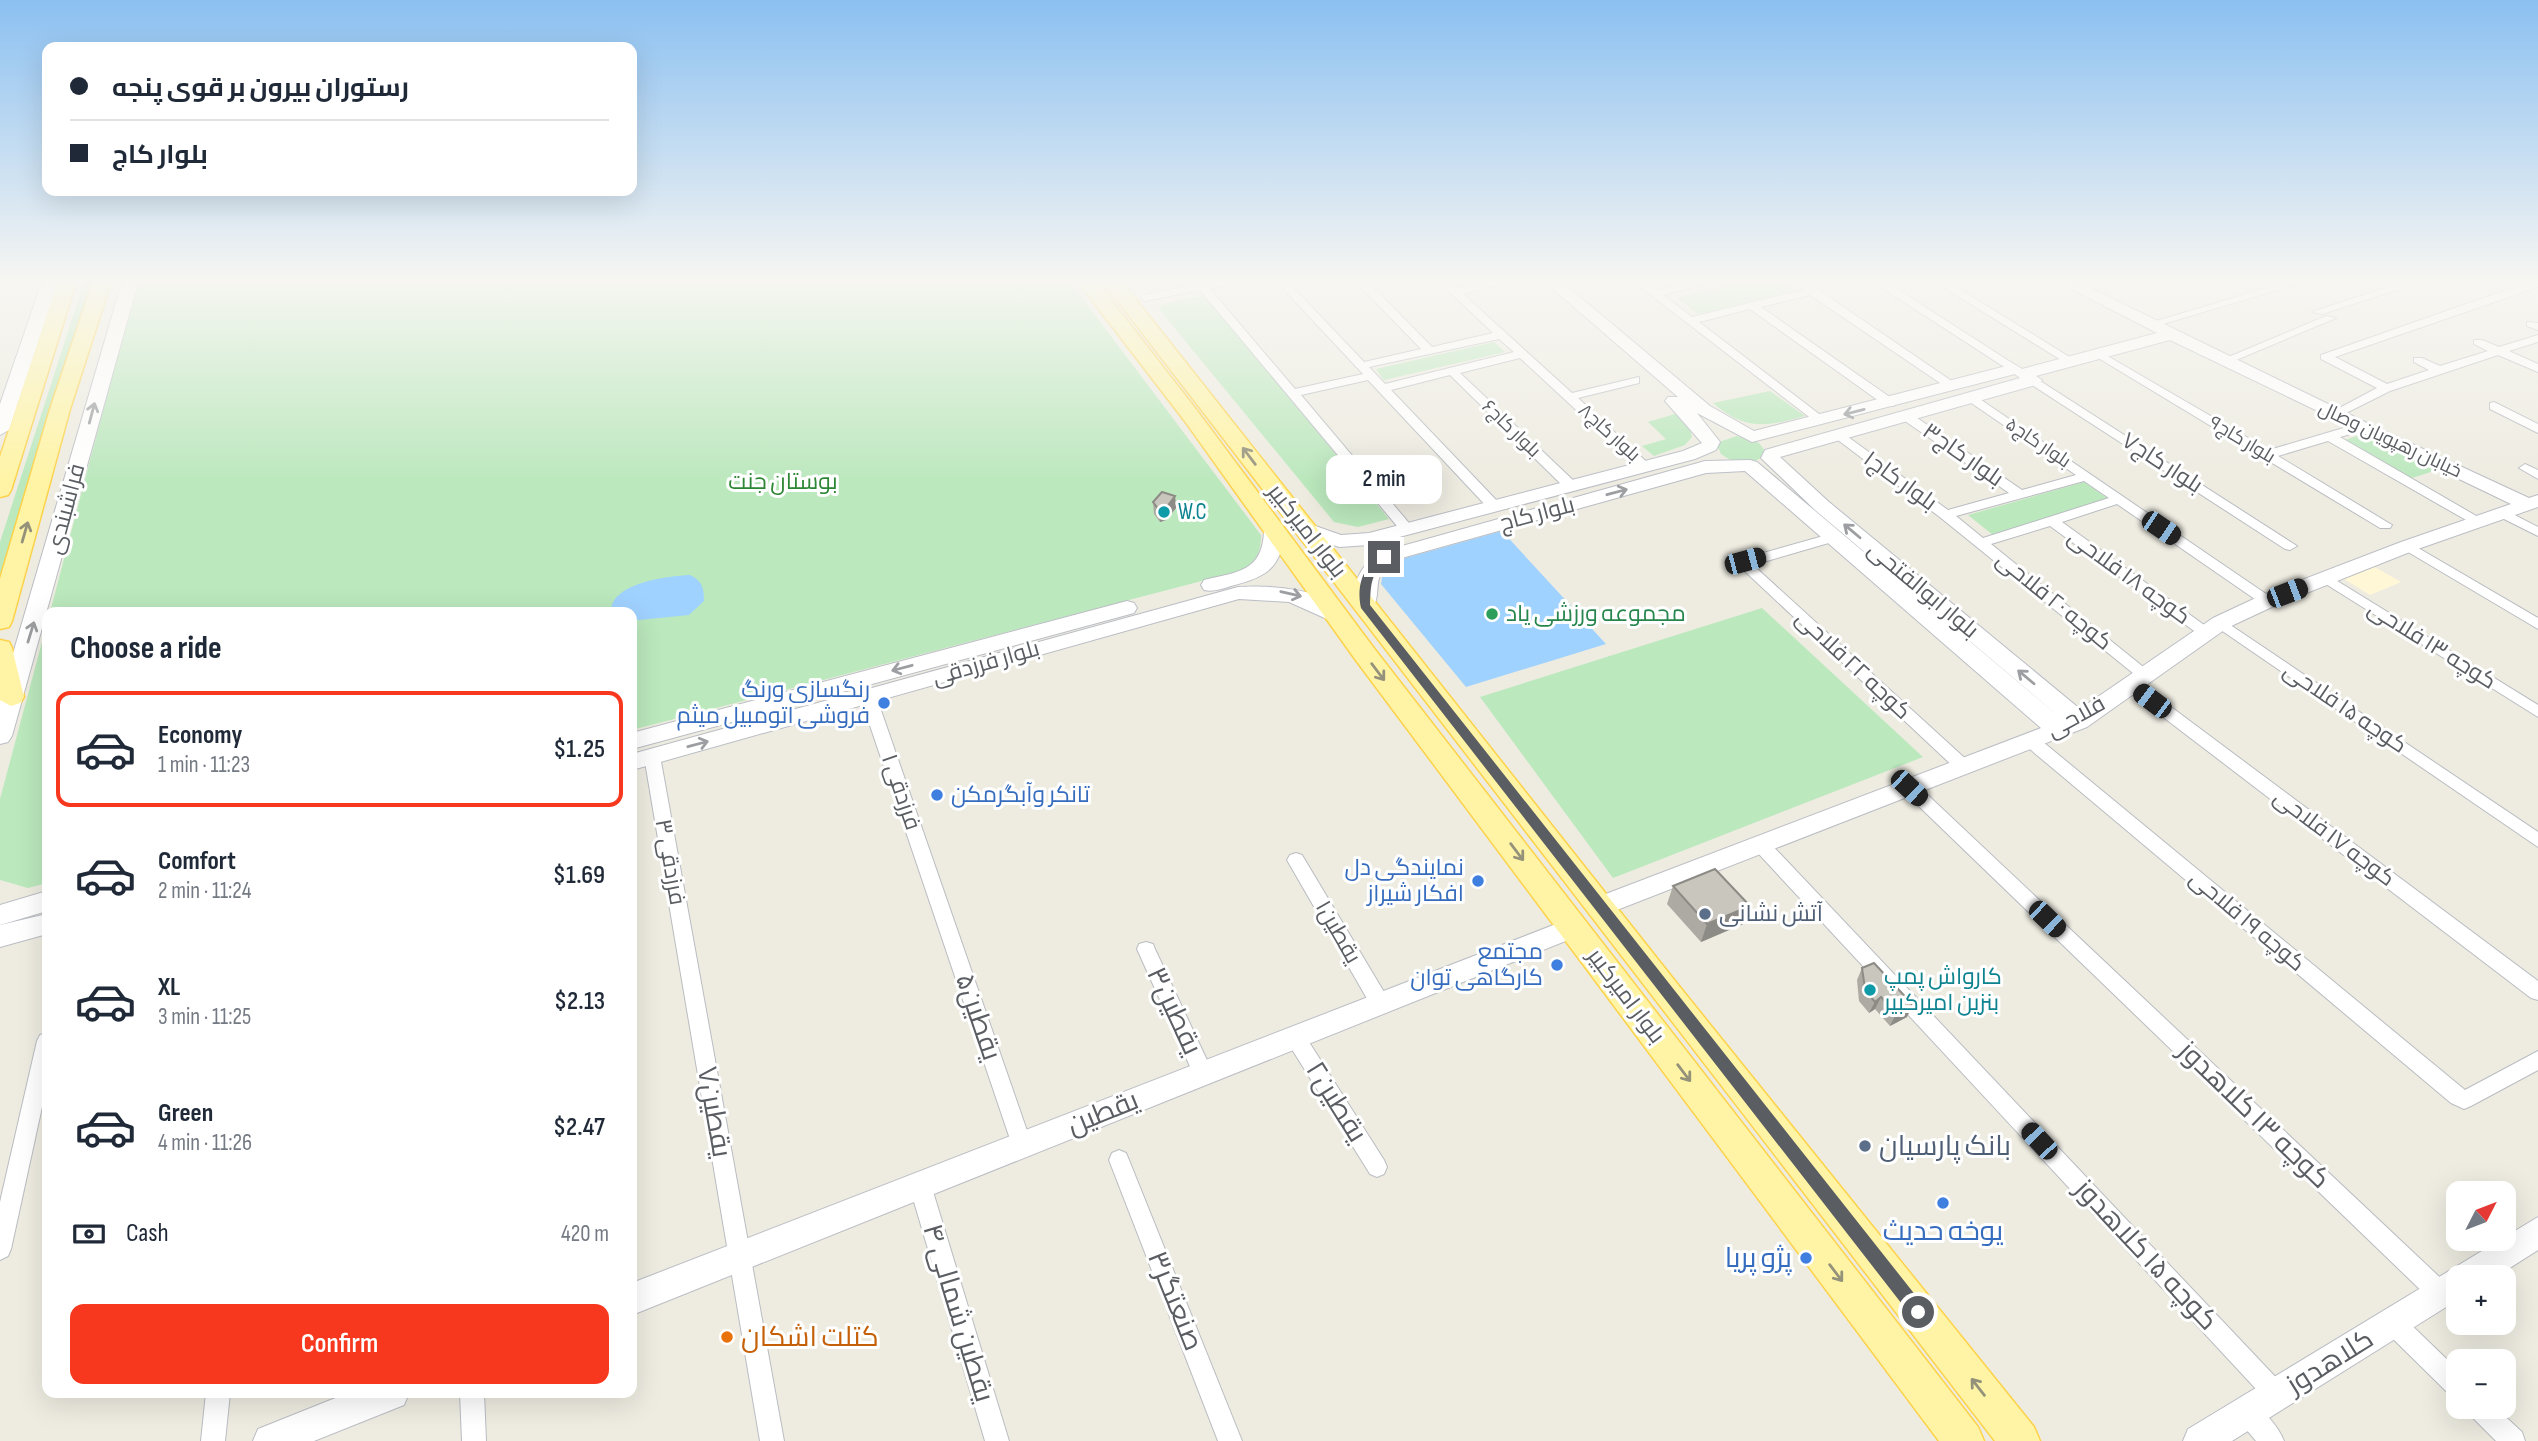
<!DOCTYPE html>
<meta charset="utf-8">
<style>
body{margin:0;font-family:"Sofia Sans Condensed",Cairo,sans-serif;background:#f6f6f7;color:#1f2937;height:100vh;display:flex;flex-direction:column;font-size:26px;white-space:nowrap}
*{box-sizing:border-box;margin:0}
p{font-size:23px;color:#747a83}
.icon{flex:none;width:38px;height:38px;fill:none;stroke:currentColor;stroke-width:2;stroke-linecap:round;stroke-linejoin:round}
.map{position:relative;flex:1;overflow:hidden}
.drawer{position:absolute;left:42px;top:607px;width:595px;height:791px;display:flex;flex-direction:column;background:#fff;border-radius:14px;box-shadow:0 7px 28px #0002}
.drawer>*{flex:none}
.hud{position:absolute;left:42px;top:42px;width:595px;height:154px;border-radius:14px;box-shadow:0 7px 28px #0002;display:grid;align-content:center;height:154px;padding:0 28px;background:#fff}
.needle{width:46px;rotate:48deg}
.controls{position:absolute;left:2446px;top:1181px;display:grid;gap:14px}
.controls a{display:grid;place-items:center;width:70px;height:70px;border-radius:14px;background:#fff;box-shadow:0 7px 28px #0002;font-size:35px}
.end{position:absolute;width:32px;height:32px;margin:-16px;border:9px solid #5a5e63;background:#fff;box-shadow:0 0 0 4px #fff}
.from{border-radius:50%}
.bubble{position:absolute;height:49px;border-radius:14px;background:#fff;box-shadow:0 7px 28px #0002;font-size:23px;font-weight:600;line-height:49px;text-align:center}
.car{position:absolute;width:21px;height:42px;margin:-21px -10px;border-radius:9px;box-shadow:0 0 5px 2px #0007;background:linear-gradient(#222 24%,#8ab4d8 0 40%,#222 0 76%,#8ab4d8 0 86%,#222 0)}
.hud b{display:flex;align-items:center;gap:24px;height:66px;font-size:26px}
.hud b+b{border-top:2px solid #e0e1e3}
.hud i{width:18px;height:18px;background:#1f2937}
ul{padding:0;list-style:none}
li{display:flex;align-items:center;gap:21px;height:116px;margin:0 14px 10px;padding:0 14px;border:4px solid transparent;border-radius:14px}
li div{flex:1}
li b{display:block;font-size:26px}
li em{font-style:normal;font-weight:600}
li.on{border-color:#f7381e}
li>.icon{width:63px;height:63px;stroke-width:1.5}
h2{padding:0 28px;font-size:32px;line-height:84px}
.pay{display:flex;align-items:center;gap:18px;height:77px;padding:0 28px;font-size:26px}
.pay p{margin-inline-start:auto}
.button{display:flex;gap:14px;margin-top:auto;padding:14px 28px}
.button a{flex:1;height:80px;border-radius:14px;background:#f7381e;color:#fff;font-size:28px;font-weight:600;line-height:80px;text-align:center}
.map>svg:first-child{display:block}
</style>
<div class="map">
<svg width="2538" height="1441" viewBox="0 0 2538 1441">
<rect width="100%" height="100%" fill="#eeece1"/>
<polygon fill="#fff7d5" points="2366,562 2401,582 2370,595 2336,574"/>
<g fill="#bbe8bd">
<polygon points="84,282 92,282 0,584 0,542"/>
<path d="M137,282H1070L1261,535C1261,553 1256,562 1240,571L632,730V612H50Z"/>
<polygon points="1743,282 1782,282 1794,291 1698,314 1677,298"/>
<polygon points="1205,295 1389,519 1358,527 1334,522 1159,309 1162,304"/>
<polygon points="1494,342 1505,352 1384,380 1376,369"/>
<path d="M1770,391L1805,416C1766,427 1746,431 1713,403Z"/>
<polygon points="1675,414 1690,428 1692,437 1685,445 1654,456 1642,446 1666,439 1648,422"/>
<polygon points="2365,433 2440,469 2412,478 2345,440"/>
<path d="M1737,436L1759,443L1765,451L1764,455C1752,467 1733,463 1721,454L1717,445L1719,442Z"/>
<polygon points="2084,482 2107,498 1993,535 1968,515"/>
<polygon points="1762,608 1923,757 1613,878 1480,697"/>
<polygon points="47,623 47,883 28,888 0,880 0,799"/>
</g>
<g fill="#a0d2ff">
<polygon points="1502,531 1606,644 1466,687 1381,584 1384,564"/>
<path d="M690,575C702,581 704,587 704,601L689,615L639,620L632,619V612H611C610,583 668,576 690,575Z"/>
</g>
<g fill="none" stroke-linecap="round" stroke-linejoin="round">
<defs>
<g id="street">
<path d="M1208,282H1232L1210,289L1295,389L1363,374L1277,282H1288L1364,362L1421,349L1356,282H1368L1432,347L1493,333L1439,282H1451L1457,288L1485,282H1507L1463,294L1572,393L1639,377V383L1578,398L1651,466L1650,469H1640L1520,358L1460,373L1576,483V489H1566L1450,375L1391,390L1499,503V509H1489L1368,380L1301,395L1414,529L1407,533L1402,532L1200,290L1145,301L1140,298L1145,295ZM1499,339L1514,352L1385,384L1369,367Z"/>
<polygon points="1634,282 1646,282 1657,290 1690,282 1711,282 1663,295 1692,317 1803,290 1794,282 1807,282 1959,386 1957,389 1949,389 1810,295 1761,307 1894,400 1894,406 1886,406 1750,309 1699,322 1827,420 1825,423 1817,423"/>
<polygon points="1873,282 1886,282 2297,546 2290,550 2285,549"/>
<polygon points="1935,282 1948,282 2076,361 2074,363 2066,363"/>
<polygon points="2286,282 2304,282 2153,327 2143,325"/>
<polygon points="2403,282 2421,282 2322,314 2312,312"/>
<polygon points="2529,282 2538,282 2538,287 2335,357 2387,384 2429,370 2414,362 2414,358 2422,358 2440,366 2488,351 2474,344 2474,340 2482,340 2499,347 2538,335 2538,342 2509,351 2538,364 2538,372 2498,355 2390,391 2338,417 2330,417 2328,414 2377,388 2321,359 2321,355"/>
<polygon points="2326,316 2336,318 2229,363 2221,363 2219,361"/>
<polygon points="2527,322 2538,323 2538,330 2527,326"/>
<polygon points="2099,351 2269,450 2357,424 2365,424 2365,430 2340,437 2485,521 2483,524 2473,524 2328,441 2278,456 2392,525 2390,528 2380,528 2095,356 2095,352"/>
<path d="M1971,393L2272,598L2274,601L2272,604H2262L2117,504L2062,522L2211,630L2213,633L2211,636H2201L2050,526L1991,544L2152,674L2149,678H2139L1941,518L1830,434L1832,431H1840L1948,510L2009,493L1902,419V413H1910L2022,490L2076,475L1967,400L1965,397ZM2084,481L2109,498L1983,538L1956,516Z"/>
<polygon points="2494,402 2538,424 2538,433 2490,409 2490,403"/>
<polygon points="2525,464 2538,470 2538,479 2519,468"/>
<polygon points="2503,509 2538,527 2538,536 2498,516 2498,510"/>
<polygon points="1834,533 1841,537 1839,540 1753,565 1969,762 1971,766 1969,770 1957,770 1736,563 1738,560"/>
<polygon points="2408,542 2538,618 2538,629 2403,549 2401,546 2403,543"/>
<polygon points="2326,574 2538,705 2538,717 2321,581 2319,578 2321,575"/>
<polygon points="2220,618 2538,832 2538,847 2215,626 2213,623 2215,620"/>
<polygon points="2130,679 2135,680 2538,981 2538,1000 2531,998 2125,688 2122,684"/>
<polygon points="868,691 876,696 1032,1145 1029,1152 1022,1154 1015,1152 1012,1145 860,696"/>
<polygon points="2031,735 2037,737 2465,1090 2538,1051 2538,1070 2471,1106 2464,1109 2451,1103 2025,745 2023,741 2025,737"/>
<polygon points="652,750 660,756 784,1441 760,1441 644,756"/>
<polygon points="1909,781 1915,783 2448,1285 2451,1293 2448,1301 2440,1304 2432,1301 1903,791 1901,787 1903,783"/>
<polygon points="1762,839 1768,841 2285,1387 2289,1395 2285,1403 2277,1407 2269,1403 1756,851 1753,846 1756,841"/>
<polygon points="1296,853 1302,855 1387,997 1390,1003 1387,1009 1380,1011 1373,1009 1287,860 1290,855"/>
<polygon points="1146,942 1153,944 1155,949 1213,1073 1210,1079 1203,1082 1196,1079 1193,1073 1137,949 1139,944"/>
<polygon points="1295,1029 1302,1031 1384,1160 1387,1167 1384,1174 1377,1177 1370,1174 1288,1043 1285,1037 1288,1031"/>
<polygon points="47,1033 47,1084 11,1249 8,1256 0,1260 0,1202 37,1041 40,1035"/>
<polygon points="1119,1150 1126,1153 1129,1160 1242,1441 1218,1441 1109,1160 1112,1153"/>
<polygon points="920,1175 927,1178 931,1185 1009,1441 985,1441 909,1185 913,1178"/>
<polygon points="2392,1311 2400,1314 2459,1371 2459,1400 2451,1396 2384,1330 2381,1322 2384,1314"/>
<polygon points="206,1393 230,1393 225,1441 201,1441"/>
<polygon points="460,1393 484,1393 486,1441 462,1441"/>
<path d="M2247,1401C2262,1407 2278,1426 2284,1441H2256L2239,1421L2235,1413L2239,1405Z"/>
<polygon points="2466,1407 2495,1407 2522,1432 2525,1441 2496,1441 2470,1415"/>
</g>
<g id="secondary">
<polygon points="42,282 58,282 9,430 0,435 0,404"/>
<polygon points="122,282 138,282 12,736 8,742 0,744 0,698"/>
<path d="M1545,282H1562L1710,406L1754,431L2014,364L2022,369L2157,333L2058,282H2078L2367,423L2529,498L2538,495V507L2415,550L2274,606L2227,628L2087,727L1599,917L1590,914L1586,907L1590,900L2041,728L1745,471L1706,473L1391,561C1370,579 1383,592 1372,610H1358C1346,591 1362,565 1377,553L1705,461L1750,460L1757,462L2062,719L1815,510L1761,458L1765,450L2020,378L2015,374L1752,442L1697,413L1720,442L1716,450L1695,459L1369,545L1339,547L1297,532L1294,528L1304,522L1341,535L1369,533L1683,451L1702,443L1665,401L1668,397H1678ZM2170,340L2511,504L2401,542L2260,596L2213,618L2080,709L1829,502L1780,457L2039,384L2042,380L2036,376Z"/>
<path d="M1274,526L1284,532C1282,569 1264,578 1231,586C1222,589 1213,592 1204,590L1201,585L1204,580C1237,572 1262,572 1264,532Z"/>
<path d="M1238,587C1268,585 1330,588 1349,617L1345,622L1338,624L1289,602L1239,599L632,770V754Z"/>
<polygon points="1127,601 1134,603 1137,608 1134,613 632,749 632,733"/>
<polygon points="47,891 47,911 0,925 0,905"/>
<polygon points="47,914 47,934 0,947 0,925"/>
<polygon points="1574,917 1583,920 1587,927 1583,934 632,1315 632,1283"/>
<polygon points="2538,1217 2538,1250 2494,1278 2459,1278 2459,1299 2232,1441 2183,1441 2188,1429"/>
<polygon points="348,1393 409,1393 404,1405 314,1441 253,1441 258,1429"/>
</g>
<g id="primary">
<polygon points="58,282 76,282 11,490 8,495 0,497 0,457"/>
<polygon points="93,282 111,282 70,409 12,621 9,627 0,629 0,579 50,409"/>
<polygon points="1078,282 1097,282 1198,412 1373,647 1978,1427 1984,1441 1939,1441 1355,659 1184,420"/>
<polygon points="1103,282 1122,282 1675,981 2034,1427 2040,1441 1995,1441"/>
<polygon points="0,640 9,642 12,648 24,697 20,703 11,706 0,700"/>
</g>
</defs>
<use href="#street" stroke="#b9bcc1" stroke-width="2"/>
<use href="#secondary" stroke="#babdc4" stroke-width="2"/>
<use href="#primary" stroke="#fdd24b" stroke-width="3"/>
<use href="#street" fill="#fff" fill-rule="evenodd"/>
<use href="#secondary" fill="#fff" fill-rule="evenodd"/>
<use href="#primary" fill="#fff4a5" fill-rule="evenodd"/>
</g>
<g fill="#adaaa3">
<polygon points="1175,496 1176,508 1166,520 1160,522 1154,514 1153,502"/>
<polygon points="1673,886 1750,906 1743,924 1701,942 1667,904"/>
<polygon points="1862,968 1907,1017 1890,1026 1875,1009 1869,1013 1859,1001 1857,980"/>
</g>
<g fill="#8d8b85">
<polygon points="1175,496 1176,508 1166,520 1160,522 1159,510"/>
<polygon points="1750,906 1743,924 1701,942 1707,924"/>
<polygon points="1881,997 1875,1009 1869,1013 1875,1002"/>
<polygon points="1913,1005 1907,1017 1890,1026 1896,1014"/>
</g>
<g fill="#c9c6be" stroke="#8d8b85" stroke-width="2">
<polygon points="1162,492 1175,496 1166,508 1159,510 1153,502"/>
<polygon points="1715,869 1750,906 1707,924 1673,886"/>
<polygon points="1874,963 1913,1005 1896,1014 1881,997 1875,1002 1865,989 1862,968"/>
</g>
<defs><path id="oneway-shaft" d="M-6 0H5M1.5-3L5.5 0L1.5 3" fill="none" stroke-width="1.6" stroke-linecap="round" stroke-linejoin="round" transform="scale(1.75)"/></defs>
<g stroke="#9c9ea1">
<use href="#oneway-shaft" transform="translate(1854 412) rotate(166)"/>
<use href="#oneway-shaft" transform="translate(92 413) rotate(-75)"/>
<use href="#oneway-shaft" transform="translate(1617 492) rotate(-15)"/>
<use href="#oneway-shaft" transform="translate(1852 531) rotate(-140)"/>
<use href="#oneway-shaft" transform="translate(1291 594) rotate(13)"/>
<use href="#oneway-shaft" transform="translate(31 632) rotate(-73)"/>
<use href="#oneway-shaft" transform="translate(902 668) rotate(165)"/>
<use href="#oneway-shaft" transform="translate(2026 677) rotate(-140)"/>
<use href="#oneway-shaft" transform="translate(698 744) rotate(-15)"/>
</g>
<g stroke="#94927a">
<use href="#oneway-shaft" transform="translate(1249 456) rotate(-127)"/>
<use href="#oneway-shaft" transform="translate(25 532) rotate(-74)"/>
<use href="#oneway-shaft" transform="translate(1378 672) rotate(53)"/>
<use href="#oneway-shaft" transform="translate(1517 852) rotate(53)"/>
<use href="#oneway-shaft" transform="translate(1684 1073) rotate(53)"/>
<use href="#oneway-shaft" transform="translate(1836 1273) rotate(53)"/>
<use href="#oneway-shaft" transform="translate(1978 1387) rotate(-128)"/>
</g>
<linearGradient id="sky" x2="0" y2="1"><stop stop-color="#8bc0f1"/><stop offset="0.58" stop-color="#f7f6f2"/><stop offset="1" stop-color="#f7f6f2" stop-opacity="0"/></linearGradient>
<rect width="2538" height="484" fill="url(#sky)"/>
<path fill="#5a5e63" d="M1384,554L1389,557C1371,575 1371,580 1370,605L1924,1306L1926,1312L1924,1317L1918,1320L1912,1317L1361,608C1356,587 1363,563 1384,554Z"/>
<g fill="#0f9aa8" stroke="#fff" stroke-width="2.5">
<circle cx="1164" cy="512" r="7"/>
<circle cx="1870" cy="990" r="7"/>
</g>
<circle fill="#2e9e5b" stroke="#fff" stroke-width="2.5" cx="1492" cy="614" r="7"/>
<g fill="#3f7fe0" stroke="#fff" stroke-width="2.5">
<circle cx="884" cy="703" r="7"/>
<circle cx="937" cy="795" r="7"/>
<circle cx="1478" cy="881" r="7"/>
<circle cx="1557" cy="965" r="7"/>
<circle cx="1943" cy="1203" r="7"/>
<circle cx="1806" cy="1258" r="7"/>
</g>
<g fill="#5c6f8a" stroke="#fff" stroke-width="2.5">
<circle cx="1705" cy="914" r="7"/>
<circle cx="1865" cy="1146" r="7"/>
</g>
<circle fill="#e8710a" stroke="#fff" stroke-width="2.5" cx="727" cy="1337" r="7"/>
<g text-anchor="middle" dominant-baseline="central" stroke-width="6" stroke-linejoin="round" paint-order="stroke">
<g font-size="19" fill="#5a5e63" stroke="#fff">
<text transform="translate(1511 429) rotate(44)">بلوار کاج۶</text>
<text transform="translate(1609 433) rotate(42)">بلوار کاج۸</text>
<text transform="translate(2242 440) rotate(31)">بلوار کاج۹</text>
<text transform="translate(2390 440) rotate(25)">خیابان رهپویان وصال</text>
<text transform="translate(2038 443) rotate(34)">بلوار کاج۵</text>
</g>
<g font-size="23" fill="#5a5e63" stroke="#fff">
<text transform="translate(1963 455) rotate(35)">بلوار کاج۳</text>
<text transform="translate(2162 463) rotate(33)">بلوار کاج۷</text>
<text transform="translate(1900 481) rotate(36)">بلوار کاج۱</text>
<text transform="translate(66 509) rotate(-75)">فراشبندی</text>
<text transform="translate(1537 514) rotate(-15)">بلوار کاج</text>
<text transform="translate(1307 531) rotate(52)">بلوار امیرکبیر</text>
<text transform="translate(2129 577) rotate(36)">کوچه ۱۸ فلاحی</text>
<text transform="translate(1923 590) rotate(40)">بلوار ابوالفتحی</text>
<text transform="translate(2054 601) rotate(39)">کوچه ۲۰ فلاحی</text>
<text transform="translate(2432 645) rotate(32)">کوچه ۱۳ فلاحی</text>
<text transform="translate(986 663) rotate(-16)">بلوار فرزدقی</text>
<text transform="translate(1853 665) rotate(43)">کوچه ۲۲ فلاحی</text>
<text transform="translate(2345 708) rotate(34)">کوچه ۱۵ فلاحی</text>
<text transform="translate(2076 717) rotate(-29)">فلاحی</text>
<text transform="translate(901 792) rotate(71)">فرزدقی ۱</text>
<text transform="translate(2334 838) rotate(37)">کوچه ۱۷ فلاحی</text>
<text transform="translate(670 862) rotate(80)">فرزدقی ۳</text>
<text transform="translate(2247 921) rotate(40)">کوچه ۱۹ فلاحی</text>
<text transform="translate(1338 932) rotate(60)">یقطین۱</text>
<text transform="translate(1626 996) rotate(53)">بلوار امیرکبیر</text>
</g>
<g font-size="23" fill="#2e8735" stroke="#fff">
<text x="783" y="482">بوستان جنت</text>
</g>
<g font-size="23" fill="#0d838f" stroke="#fff" text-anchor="start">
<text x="1178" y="512">W.C</text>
<text x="1884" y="977">کارواش پمپ<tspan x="1884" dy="26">بنزین امیرکبیر</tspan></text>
</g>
<g font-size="23" fill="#27864d" stroke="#fff" text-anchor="start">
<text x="1506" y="614">مجموعه ورزشی یاد</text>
</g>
<g font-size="23" fill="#366cbe" stroke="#fff" text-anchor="end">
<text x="870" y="690">رنگسازی ورنگ<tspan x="870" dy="26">فروشی اتومبیل میثم</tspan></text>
<text x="951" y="795" text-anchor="start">تانکر وآبگرمکن</text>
<text x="1464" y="868">نمایندگی دل<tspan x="1464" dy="26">افکار شیراز</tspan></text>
<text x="1543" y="952">مجتمع<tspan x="1543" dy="26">کارگاهی توان</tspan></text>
</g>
<g font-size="23" fill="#4e5e75" stroke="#fff" text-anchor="start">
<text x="1719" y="914">آتش نشانی</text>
</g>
<g font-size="28" fill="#5a5e63" stroke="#fff">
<text transform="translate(1174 1011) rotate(65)">یقطین۳</text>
<text transform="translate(978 1017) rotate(71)">یقطین۵</text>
<text transform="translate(1336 1102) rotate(58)">یقطین۲</text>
<text transform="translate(714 1112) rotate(80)">یقطین۷</text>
<text transform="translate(1103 1113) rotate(-22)">یقطین</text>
<text transform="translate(2254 1115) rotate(44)">کوچه ۱۳ کلاهدوز</text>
<text transform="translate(2146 1255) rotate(47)">کوچه ۱۵ کلاهدوز</text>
<text transform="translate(1175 1301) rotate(68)">صنعتگر۳</text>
<text transform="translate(958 1313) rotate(73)">یقطین شمالی ۴</text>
<text transform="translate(2330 1362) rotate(-32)">کلاهدوز</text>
</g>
<g font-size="28" fill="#4e5e75" stroke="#fff" text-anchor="start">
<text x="1879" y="1146">بانک پارسیان</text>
</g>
<g font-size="28" fill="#366cbe" stroke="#fff">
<text x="1943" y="1231">یوخه حدیث</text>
<text x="1792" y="1258" text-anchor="end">پژو پریا</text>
</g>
<g font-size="28" fill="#c56008" stroke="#fff" text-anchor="start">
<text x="741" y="1337">کتلت اشکان</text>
</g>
</g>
</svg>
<div class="controls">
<a><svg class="needle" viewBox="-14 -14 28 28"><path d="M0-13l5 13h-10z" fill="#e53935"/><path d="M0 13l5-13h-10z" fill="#747a83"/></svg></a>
<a>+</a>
<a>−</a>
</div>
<i class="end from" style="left:1918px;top:1312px"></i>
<i class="end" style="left:1384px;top:557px"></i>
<div class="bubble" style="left:1326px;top:455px;width:116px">2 min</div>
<i class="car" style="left:2161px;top:528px;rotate:124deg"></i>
<i class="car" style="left:1745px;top:561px;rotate:75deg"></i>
<i class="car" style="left:2287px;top:593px;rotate:69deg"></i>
<i class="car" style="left:2152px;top:701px;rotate:307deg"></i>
<i class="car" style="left:1909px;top:788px;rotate:133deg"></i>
<i class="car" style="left:2047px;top:919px;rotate:134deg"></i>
<i class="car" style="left:2039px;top:1141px;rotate:317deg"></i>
<div class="hud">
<b><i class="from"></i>رستوران بیرون بر قوی پنجه</b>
<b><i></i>بلوار کاج</b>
</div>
<section class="drawer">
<h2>Choose a ride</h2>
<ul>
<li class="on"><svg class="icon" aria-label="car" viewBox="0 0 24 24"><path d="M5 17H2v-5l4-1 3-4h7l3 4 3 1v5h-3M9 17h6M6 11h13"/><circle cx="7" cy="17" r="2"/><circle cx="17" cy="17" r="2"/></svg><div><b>Economy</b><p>1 min · 11:23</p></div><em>$1.25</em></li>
<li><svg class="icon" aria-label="car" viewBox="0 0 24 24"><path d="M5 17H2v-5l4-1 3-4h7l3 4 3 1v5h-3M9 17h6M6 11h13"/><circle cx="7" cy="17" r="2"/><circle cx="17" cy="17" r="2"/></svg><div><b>Comfort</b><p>2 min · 11:24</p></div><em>$1.69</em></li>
<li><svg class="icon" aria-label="car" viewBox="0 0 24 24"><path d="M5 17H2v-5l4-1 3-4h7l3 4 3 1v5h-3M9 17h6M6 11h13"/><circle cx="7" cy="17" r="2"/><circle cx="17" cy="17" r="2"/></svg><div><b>XL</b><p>3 min · 11:25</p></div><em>$2.13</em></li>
<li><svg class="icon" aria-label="car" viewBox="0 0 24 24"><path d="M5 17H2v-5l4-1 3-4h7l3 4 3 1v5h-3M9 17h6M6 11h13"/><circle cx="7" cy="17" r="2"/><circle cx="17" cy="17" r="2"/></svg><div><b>Green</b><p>4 min · 11:26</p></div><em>$2.47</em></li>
</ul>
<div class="pay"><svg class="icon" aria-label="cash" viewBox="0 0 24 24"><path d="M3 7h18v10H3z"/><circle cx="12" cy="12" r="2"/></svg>Cash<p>420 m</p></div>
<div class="button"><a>Confirm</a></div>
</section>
</div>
